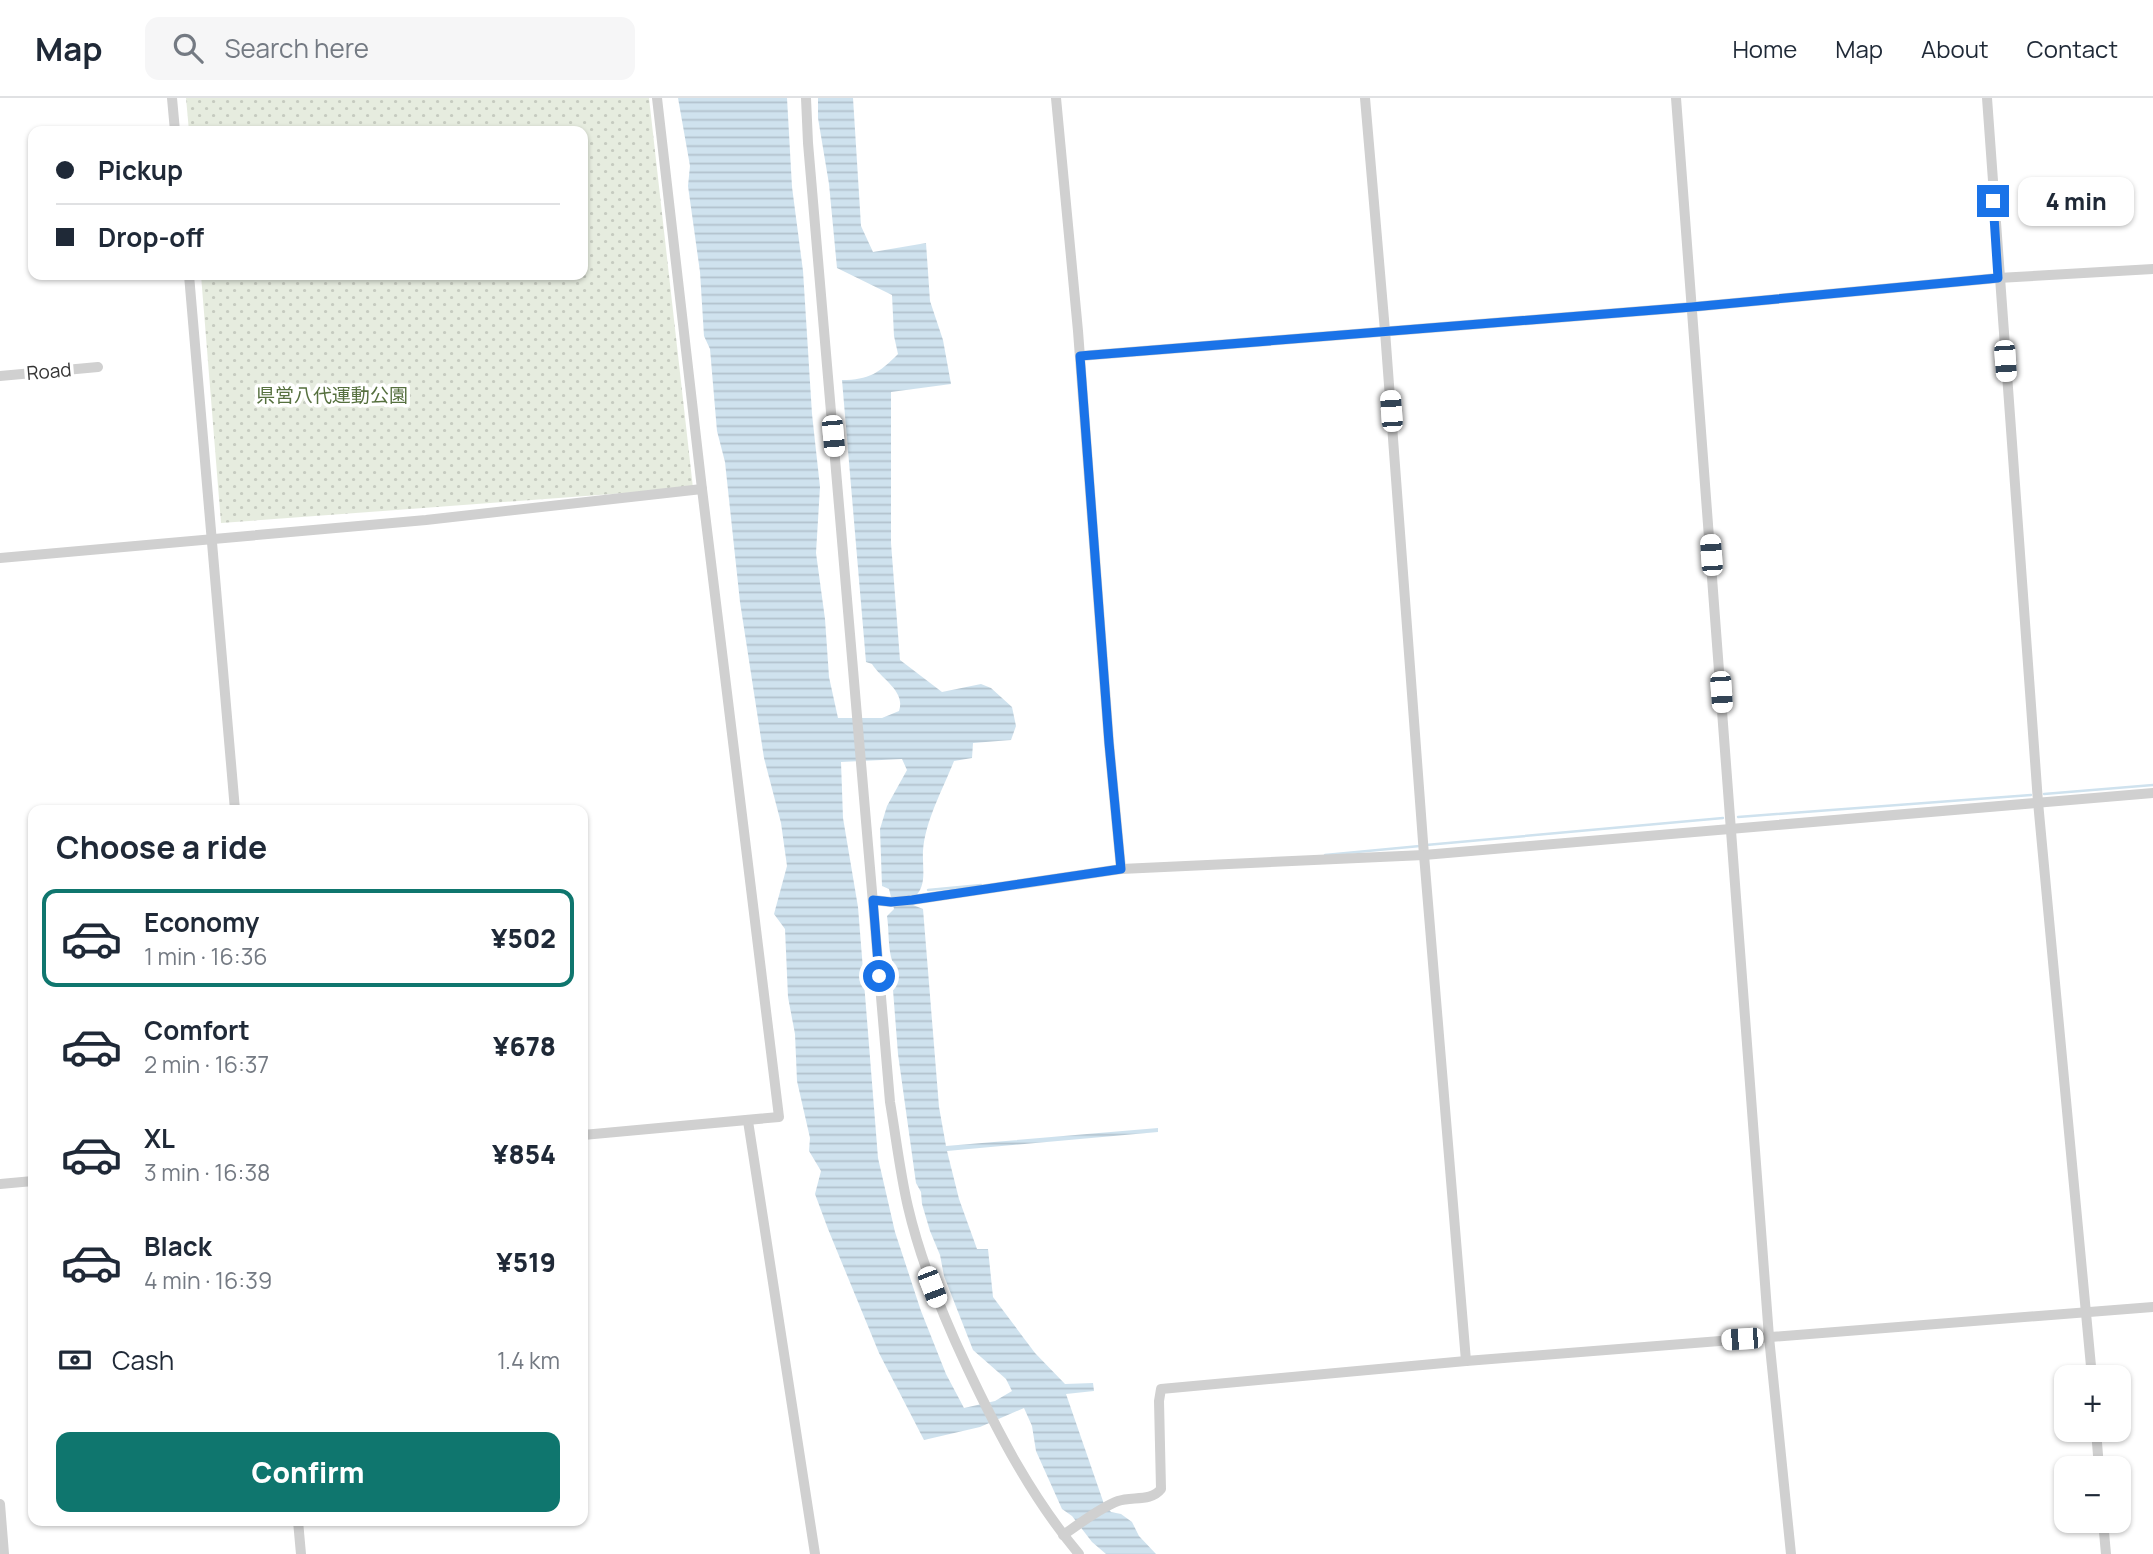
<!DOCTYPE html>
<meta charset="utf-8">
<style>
body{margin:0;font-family:Manrope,"Noto Sans JP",sans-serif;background:#f6f6f7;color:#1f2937;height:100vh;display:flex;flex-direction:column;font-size:26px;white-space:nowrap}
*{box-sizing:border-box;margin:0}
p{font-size:23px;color:#747a83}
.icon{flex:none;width:38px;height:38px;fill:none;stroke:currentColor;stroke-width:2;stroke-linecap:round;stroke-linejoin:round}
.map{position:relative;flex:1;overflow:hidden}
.panel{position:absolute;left:28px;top:707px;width:560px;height:721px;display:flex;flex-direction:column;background:#fff;border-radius:14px;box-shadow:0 2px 5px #0004}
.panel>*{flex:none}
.banner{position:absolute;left:28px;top:28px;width:560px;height:154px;border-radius:14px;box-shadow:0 2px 5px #0004;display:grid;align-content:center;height:154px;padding:0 28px;background:#fff}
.controls{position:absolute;left:2054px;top:1267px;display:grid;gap:14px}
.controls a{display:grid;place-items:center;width:77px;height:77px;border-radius:14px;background:#fff;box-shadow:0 2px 5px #0004;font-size:35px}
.end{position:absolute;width:32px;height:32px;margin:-16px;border:9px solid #1a73e8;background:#fff;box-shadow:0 0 0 4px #fff}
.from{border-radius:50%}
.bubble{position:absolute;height:49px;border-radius:14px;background:#fff;box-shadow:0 2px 5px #0004;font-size:23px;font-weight:800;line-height:49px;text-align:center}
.car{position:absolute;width:21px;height:42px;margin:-21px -10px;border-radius:9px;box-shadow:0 0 5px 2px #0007;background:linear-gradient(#fff 24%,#345 0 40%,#fff 0 76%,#345 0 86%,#fff 0)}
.banner b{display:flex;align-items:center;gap:24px;height:66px;font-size:26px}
.banner b+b{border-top:2px solid #e0e1e3}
.banner i{width:18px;height:18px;background:#1f2937}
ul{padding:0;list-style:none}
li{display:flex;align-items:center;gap:21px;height:98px;margin:0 14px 10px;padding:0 14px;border:4px solid transparent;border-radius:14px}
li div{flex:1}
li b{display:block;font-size:26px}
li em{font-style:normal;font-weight:800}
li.active{border-color:#0f766e}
li>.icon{width:63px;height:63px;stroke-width:1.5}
h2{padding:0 28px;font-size:32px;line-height:84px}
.pay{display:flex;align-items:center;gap:18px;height:77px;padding:0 28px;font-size:26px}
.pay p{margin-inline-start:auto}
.button{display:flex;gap:14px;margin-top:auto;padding:14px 28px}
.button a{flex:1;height:80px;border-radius:14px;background:#0f766e;color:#fff;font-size:28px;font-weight:800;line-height:80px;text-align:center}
header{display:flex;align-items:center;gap:42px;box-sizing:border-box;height:98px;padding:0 35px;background:#fff;border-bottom:2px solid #e0e1e3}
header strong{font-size:33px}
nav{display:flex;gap:38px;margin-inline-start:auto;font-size:24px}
.search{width:490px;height:63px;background:#f6f6f7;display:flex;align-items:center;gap:18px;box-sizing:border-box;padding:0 24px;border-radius:14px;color:#747a83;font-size:26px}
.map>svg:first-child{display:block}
</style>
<header>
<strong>Map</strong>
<div class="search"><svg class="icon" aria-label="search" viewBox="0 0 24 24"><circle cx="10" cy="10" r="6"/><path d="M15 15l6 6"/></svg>Search here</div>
<nav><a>Home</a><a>Map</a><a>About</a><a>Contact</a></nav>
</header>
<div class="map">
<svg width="2153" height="1456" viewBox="0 0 2153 1456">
<defs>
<pattern id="park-dots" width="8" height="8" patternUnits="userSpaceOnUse" patternTransform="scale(1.75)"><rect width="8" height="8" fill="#e6ecdf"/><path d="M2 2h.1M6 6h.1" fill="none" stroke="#c6cbc0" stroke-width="1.8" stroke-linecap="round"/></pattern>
<pattern id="water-rules" width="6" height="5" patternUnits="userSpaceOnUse" patternTransform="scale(1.75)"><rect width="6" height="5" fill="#cfe2ee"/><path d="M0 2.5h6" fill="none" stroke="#b2c2cd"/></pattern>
</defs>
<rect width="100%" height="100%" fill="#fff"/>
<polygon fill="url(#park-dots)" points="186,0 649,0 693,390 221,425 201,177 583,177 583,33 189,33"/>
<path fill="url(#water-rules)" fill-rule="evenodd" d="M678,0H787L792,89L803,173L812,316L820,389L816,455L825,521L829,579L838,620H882L899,613C906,593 881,581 872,566L866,564L842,282C869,282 879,275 898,256L894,238L892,197L837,170L829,86L818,20V0H853L861,128L873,154L926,145L930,203L943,242L951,286L891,294V445L900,562L942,594L981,586L991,590L1012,609L1016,628L1011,642L973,645L972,660L954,663C943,691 925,723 923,753C922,770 928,789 913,800V807L923,811L939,1009L946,1048L1158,1030V1034L947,1053L959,1101L977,1151H988L993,1199L1035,1255L1065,1286L1093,1285L1094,1293L1066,1296L1104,1406L1111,1414L1121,1416L1132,1424L1139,1438L1156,1456H1106L1092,1444L1072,1418L1062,1411L1036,1353L1032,1328L1024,1310L980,1329L924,1342L879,1255L828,1131L815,1096L821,1073L809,1053L810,1040L797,983L795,936L788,899L785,831L774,816L787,768L781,725L764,660L740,504L725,364L717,333L710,251L704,238L700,174L688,88L690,68ZM902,661L907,672L887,708L880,731L882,788L889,791L894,811L887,818C889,831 888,846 891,859C895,874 902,873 893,892L898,956L916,1085L921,1094L922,1106L930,1133L940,1157L944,1178L973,1252L1006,1281L1012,1293L995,1303L964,1310L946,1276L921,1213L895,1134L878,1060L858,809L843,720L841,664Z"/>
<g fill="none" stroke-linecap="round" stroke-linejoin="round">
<g stroke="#cfe2ee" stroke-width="2.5">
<polyline points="2044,696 2153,687"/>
<polyline points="1738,719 2031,697"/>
<polyline points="1426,747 1723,720"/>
<polyline points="1325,757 1420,748"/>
<polyline points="928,792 981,787"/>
</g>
<g stroke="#d0d0d0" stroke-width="10">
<polyline points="172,0 175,33"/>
<path d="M806,0L808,45L890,1004C896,1039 900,1075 908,1109C921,1165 943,1218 967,1269C998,1335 1032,1400 1079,1456"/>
<polyline points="1056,0 1078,233 1109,645 1121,771"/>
<polyline points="1365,0 1385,233 1424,757 1466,1263"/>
<polyline points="1676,0 1769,1239 1791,1456"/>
<polyline points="1987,0 2038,704 2092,1279"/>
<polyline points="189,177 235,712"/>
<polyline points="1080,258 1692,209 1998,180 2153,171"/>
<polyline points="0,278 98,269"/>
<polyline points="0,460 426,422 702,391"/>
<polyline points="873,802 891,804 912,802 1121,771 1424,757 2153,695"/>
<polyline points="748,1023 815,1456"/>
<polyline points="583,1037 779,1019 702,391 657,0"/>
<polyline points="0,1086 33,1083"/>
<polyline points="2096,1332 2099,1370"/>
<polyline points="0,1406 4,1456"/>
<polyline points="298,1423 301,1456"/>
<polyline points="2103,1423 2106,1456"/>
<path d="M1063,1437C1080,1426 1099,1410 1118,1403C1132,1398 1151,1404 1161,1391L1159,1303L1161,1291L1466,1263L2153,1209"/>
</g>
</g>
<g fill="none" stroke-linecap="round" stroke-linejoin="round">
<polyline stroke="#1a73e8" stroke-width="9" points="879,878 873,802 891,804 912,802 1121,771 1109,645 1080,258 1692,209 1998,180 1993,103"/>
</g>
<g text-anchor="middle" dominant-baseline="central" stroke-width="7" stroke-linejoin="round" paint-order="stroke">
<g font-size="19" fill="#333" stroke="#fff">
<text transform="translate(49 273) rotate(-5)">Road</text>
</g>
<g font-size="19" fill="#56703f" stroke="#fff">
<text x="332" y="297">県営八代運動公園</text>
</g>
</g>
</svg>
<div class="controls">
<a>+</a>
<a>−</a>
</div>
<i class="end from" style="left:879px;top:878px"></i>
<i class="end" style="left:1993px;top:103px"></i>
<div class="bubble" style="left:2018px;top:79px;width:116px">4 min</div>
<i class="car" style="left:2005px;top:263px;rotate:176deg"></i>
<i class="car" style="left:1391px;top:313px;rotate:356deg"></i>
<i class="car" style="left:833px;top:338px;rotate:175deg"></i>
<i class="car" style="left:1711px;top:457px;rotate:356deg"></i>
<i class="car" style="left:1721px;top:594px;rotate:176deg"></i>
<i class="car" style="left:932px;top:1189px;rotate:159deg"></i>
<i class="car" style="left:1742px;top:1241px;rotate:266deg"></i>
<div class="banner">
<b><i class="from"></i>Pickup</b>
<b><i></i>Drop-off</b>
</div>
<section class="panel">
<h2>Choose a ride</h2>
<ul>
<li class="active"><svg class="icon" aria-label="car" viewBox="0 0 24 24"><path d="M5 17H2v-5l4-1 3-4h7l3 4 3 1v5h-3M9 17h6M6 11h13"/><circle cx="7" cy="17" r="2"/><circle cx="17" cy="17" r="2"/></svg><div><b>Economy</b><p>1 min · 16:36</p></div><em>¥502</em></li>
<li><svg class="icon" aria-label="car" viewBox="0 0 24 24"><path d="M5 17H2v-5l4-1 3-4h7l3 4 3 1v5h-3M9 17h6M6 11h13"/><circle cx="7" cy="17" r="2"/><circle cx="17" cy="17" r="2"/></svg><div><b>Comfort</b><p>2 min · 16:37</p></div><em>¥678</em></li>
<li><svg class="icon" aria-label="car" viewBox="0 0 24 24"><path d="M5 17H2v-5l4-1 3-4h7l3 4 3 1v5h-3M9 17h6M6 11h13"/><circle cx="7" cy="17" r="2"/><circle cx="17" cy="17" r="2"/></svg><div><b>XL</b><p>3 min · 16:38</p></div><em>¥854</em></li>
<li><svg class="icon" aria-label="car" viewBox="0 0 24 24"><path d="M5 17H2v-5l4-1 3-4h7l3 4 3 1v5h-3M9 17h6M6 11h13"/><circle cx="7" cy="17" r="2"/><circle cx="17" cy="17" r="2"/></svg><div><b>Black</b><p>4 min · 16:39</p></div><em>¥519</em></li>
</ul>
<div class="pay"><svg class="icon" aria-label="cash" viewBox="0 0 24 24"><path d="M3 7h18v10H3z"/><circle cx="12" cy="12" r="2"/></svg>Cash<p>1.4 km</p></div>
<div class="button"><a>Confirm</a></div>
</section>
</div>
